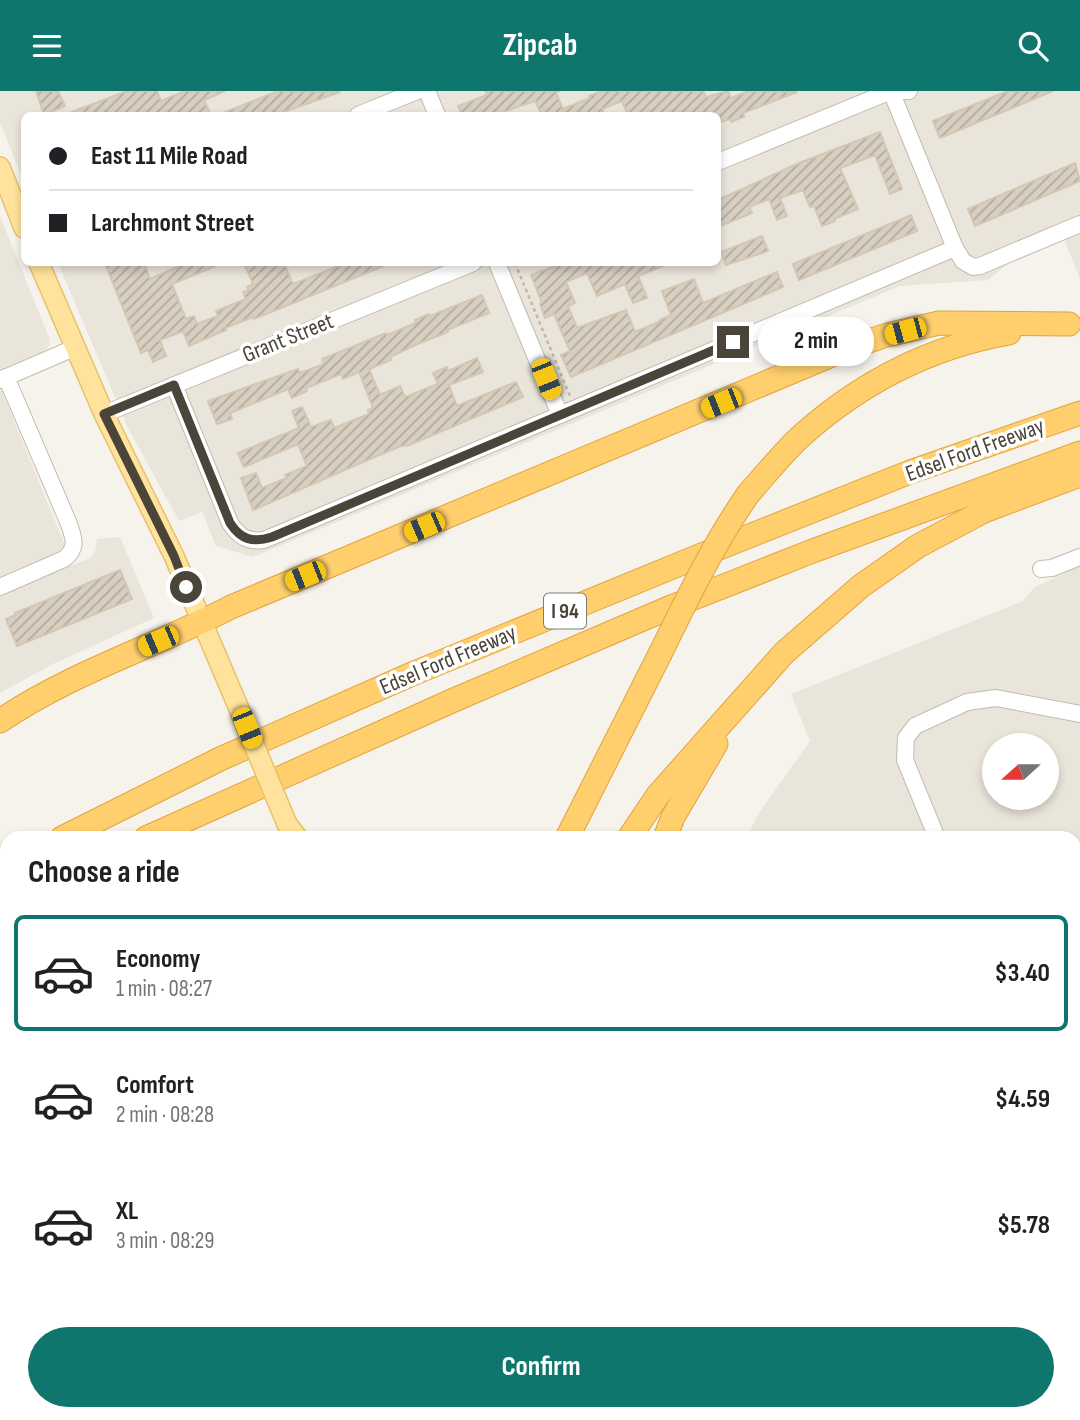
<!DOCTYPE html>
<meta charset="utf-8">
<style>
body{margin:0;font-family:"Sofia Sans Condensed",sans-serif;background:#f6f6f6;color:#202124;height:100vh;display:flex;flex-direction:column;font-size:26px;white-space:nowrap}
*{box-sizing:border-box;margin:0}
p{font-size:23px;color:#757577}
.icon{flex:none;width:38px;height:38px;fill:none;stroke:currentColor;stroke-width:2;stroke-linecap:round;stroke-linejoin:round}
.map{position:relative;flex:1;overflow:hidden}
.side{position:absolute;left:0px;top:740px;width:1082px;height:590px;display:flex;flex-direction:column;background:#fff;border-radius:21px 21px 0 0;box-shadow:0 4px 10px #0003}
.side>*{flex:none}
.banner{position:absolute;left:21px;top:21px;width:700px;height:154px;border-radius:10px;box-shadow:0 4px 10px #0003;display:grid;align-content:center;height:154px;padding:0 28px;background:#fff}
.needle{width:46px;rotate:249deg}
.controls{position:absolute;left:982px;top:642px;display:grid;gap:14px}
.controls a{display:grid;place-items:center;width:77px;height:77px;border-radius:50%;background:#fff;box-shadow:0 4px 10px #0003;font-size:35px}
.end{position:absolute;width:32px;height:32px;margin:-16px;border:9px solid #4b4439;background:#fff;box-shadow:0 0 0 4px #fff}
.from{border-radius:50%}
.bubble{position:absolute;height:49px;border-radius:24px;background:#fff;box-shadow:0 4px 10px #0003;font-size:23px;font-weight:700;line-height:49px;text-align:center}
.car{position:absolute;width:21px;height:42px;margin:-21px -10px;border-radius:9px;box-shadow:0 0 5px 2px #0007;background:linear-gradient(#f5c518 24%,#345 0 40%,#f5c518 0 76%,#345 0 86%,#f5c518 0)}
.banner b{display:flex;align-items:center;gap:24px;height:66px;font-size:26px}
.banner b+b{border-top:2px solid #e0e0e0}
.banner i{width:18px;height:18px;background:#202124}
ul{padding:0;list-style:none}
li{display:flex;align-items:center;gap:21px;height:116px;margin:0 14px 10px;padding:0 14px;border:4px solid transparent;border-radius:10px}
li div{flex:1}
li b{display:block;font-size:26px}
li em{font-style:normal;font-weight:700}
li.active{border-color:#0f766e}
li>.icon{width:63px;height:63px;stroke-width:1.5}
h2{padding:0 28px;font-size:32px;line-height:84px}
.button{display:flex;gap:14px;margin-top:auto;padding:14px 28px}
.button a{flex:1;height:80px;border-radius:42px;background:#0f766e;color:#fff;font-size:28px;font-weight:700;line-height:80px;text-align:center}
header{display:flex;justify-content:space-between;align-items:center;height:91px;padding:0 28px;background:#0f766e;color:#fff;font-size:32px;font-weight:700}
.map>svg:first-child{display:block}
</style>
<header><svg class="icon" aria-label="menu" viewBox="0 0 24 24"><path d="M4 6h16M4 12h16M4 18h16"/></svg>Zipcab<svg class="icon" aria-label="search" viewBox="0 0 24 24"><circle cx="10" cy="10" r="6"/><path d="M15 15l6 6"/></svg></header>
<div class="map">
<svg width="1080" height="1329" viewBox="0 0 1080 1329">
<defs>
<pattern id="building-hatch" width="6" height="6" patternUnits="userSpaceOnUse" patternTransform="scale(1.75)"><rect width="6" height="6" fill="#d8cfc1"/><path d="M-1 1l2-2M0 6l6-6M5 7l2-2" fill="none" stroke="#b1aa9e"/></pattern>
</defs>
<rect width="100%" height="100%" fill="#f6f3ec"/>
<g fill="#eae5da" fill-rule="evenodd">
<polygon points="0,0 1080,0 1080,188 1058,133 988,189 900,195 253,466 216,455 202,421 179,430 128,337 58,172 718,172 718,24 24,24 24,91 0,32"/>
<polygon points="0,125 50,249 49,255 43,263 0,280"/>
<polygon points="0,296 73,474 91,467 96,458 97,448 120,446 154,527 53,573 0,602"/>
<path d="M1080,475V1329H744L743,1323H1074V747H746L759,722L810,650L791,603L1023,510L1035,496ZM994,654H1046V707H994Z"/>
<polygon points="0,1307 7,1309 7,1323 34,1323 44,1329 0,1329"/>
</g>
<polygon fill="#d2eab5" points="196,1323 333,1323 334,1329 207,1329"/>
<g fill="url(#building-hatch)" stroke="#d3c7b4" stroke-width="2">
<polygon points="36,0 58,0 65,15 44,24"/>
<polygon points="127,0 157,0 161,10 185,0 225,0 204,9 211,24 64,24"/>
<polygon points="278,0 340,1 275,24 218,24"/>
<polygon points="485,0 559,0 556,2 563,18 590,7 589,5 601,0 703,0 706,6 728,0 731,7 749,0 797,1 743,22 744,26 731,31 730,28 721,31 718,24 628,24 622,10 602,18 605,24 542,24 535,10 494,24 462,24 458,15 487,4"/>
<polygon points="1008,0 1053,0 940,47 933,30"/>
<polygon points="880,41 902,98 890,103 875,64 840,77 858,118 834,128 835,130 822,135 814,115 810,116 803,99 780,107 787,125 777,129 769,108 749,116 752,122 718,136 718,109 799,72"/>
<polygon points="1075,72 1080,90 975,135 968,118"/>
<polygon points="911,124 917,140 799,189 793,173"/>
<polygon points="762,145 768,160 726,174 721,161"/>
<polygon points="105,172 144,172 150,188 186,172 223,172 172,193 186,228 194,225 197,233 218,225 216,220 246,208 243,201 249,199 247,196 253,193 244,172 284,172 293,193 346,172 391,172 254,228 253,226 225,237 226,239 189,255 183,240 160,249 166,265 153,271 148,259 141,262"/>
<polygon points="563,172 670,172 638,185 647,207 633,212 625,193 597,205 587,182 566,191 575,212 568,215 577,237 626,219 635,241 661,230 660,229 671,224 662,200 694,188 703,212 777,181 783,196 571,286 561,264 570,260 554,223 545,227 540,213 542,212 531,184"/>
<polygon points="482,204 489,222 447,239 448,241 415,254 390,266 391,269 369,278 380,304 400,295 405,306 438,293 433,282 447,276 448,280 477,267 483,281 449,294 457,315 516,291 523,306 409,354 401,355 370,368 253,419 241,387 256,382 262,397 287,387 285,384 307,375 298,353 244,376 238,362 299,337 292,320 302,316 311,336 331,329 334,337 369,323 368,319 373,317 359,281 343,288 341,283 306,297 307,300 292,307 288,298 230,322 232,328 217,333 208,310 298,278 300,282 324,273 322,268 386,242 387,244 416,232 415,229 429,223 430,225"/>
<polygon points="120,479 132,508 17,555 6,528 16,524 15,522"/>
</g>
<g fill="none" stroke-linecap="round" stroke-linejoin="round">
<defs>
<g id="minor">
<polyline points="427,0 437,24"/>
<polyline points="891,0 955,157 963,170 973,176 980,175 1080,133"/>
<polyline points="358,24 417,0"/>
<polyline points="718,71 891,0 909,0"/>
<polyline points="497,172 560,324"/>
<polyline points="0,289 74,257"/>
<path d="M174,294L230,432C239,446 248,451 264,449L955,157"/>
<polyline points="104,323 473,172"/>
<polyline points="1041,478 1052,477 1080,466"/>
<path d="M0,496L64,468C78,457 74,448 69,433L6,286"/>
<polyline points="937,747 905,669 906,647 915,635 967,611 996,607 1080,623"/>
<polyline points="1074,804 1080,802"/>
<polyline points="1074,1015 1080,1013"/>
<polyline points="1074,1239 1080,1237"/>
<polyline points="733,1323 735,1329"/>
<polyline points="859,1329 873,1323"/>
</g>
<g id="major">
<polyline points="0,76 24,137"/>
<polyline points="39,172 104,323 174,465 237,613"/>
<polyline points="287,733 298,747"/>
<polyline points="517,1323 520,1329"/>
</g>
<g id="highway">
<path d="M749,402C766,383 782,363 800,346C860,292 930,256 1009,242"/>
<path d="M0,630C72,581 155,556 231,516L851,256L887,244L939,232L1069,233"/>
<polyline points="62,747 220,668 412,583 709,461 910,381 1080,322"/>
<polyline points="146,747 454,609 671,516 810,461 1080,362"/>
<polyline points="567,747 660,563"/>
<polyline points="629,747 658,704 784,562 861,495 918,455 984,420 1080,384"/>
<polyline points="665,747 673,726 716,653"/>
<polyline points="0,784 7,779"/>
<polyline points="0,845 7,841"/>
<polyline points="0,1090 7,1094"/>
<polyline points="0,1176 7,1175"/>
<polyline points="0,1257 7,1260"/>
<polyline points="152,1323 162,1329"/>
<polyline points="359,1323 360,1329"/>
<polyline points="555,1323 556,1329"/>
<polyline points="656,1323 658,1329"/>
<polyline points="673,1323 675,1329"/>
</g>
</defs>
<use href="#minor" stroke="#c2bbae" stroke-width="18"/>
<use href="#major" stroke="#e6c16a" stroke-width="22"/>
<use href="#highway" stroke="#e0a43c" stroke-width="25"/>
<polyline stroke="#c4b79f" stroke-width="2.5" stroke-dasharray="3.5 3.5" stroke-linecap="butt" points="515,172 570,305"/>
<use href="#minor" stroke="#fff" stroke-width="16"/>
<use href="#major" stroke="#ffe39c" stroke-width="19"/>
<use href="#highway" stroke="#ffcf6e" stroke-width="23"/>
<defs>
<polyline id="major-bridge" points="237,613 287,733"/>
<path id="highway-bridge" d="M660,563C687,508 714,452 749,402"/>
</defs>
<use href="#major-bridge" stroke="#e6c16a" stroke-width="22" stroke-linecap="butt"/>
<use href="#highway-bridge" stroke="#e0a43c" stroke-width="25" stroke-linecap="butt"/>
<use href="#major-bridge" stroke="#ffe39c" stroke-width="19"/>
<use href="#highway-bridge" stroke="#ffcf6e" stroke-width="23"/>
</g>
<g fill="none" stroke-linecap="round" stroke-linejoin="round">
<path stroke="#4b4439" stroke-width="9" d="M186,496L174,465L104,323L174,294L230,432C241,449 253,452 272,446L733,251"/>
</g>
<g text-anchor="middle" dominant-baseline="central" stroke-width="7" stroke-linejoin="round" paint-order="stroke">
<rect fill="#fff" stroke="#817c74" stroke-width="2" x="544" y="502.5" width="42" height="35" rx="5"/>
<g font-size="21" font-weight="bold" fill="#4b4439">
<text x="565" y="520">I 94</text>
</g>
<g font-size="23" fill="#4b4439" stroke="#fff">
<text transform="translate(288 247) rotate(-22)">Grant Street</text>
<text transform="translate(975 359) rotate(-20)">Edsel Ford Freeway</text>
<text transform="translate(448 569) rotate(-23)">Edsel Ford Freeway</text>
</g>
</g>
</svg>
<div class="controls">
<a><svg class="needle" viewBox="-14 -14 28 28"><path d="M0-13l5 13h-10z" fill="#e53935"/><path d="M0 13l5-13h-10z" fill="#757577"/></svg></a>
</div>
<i class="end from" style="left:186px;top:496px"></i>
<i class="end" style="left:733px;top:251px"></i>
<div class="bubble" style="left:758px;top:226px;width:116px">2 min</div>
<i class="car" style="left:905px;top:240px;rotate:255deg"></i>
<i class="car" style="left:546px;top:288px;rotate:158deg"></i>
<i class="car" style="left:721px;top:312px;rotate:248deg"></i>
<i class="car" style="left:424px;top:436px;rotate:247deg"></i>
<i class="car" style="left:305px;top:485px;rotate:248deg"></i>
<i class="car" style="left:158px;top:550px;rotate:247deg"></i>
<i class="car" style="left:247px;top:637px;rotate:158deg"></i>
<div class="banner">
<b><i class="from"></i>East 11 Mile Road</b>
<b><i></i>Larchmont Street</b>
</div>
<section class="side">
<h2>Choose a ride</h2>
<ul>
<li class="active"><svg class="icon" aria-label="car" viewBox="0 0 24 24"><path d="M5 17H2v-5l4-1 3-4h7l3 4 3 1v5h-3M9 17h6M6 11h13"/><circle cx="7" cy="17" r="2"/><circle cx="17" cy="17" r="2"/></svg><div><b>Economy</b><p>1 min · 08:27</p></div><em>$3.40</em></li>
<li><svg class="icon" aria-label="car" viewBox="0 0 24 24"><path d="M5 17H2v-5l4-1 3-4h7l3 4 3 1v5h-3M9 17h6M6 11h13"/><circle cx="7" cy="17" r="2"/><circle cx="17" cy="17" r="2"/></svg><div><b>Comfort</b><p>2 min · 08:28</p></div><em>$4.59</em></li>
<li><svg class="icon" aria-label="car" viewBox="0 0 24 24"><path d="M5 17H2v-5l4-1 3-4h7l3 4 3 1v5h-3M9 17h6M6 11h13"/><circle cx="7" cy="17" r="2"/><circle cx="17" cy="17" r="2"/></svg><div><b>XL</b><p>3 min · 08:29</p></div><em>$5.78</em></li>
</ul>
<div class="button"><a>Confirm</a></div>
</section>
</div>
